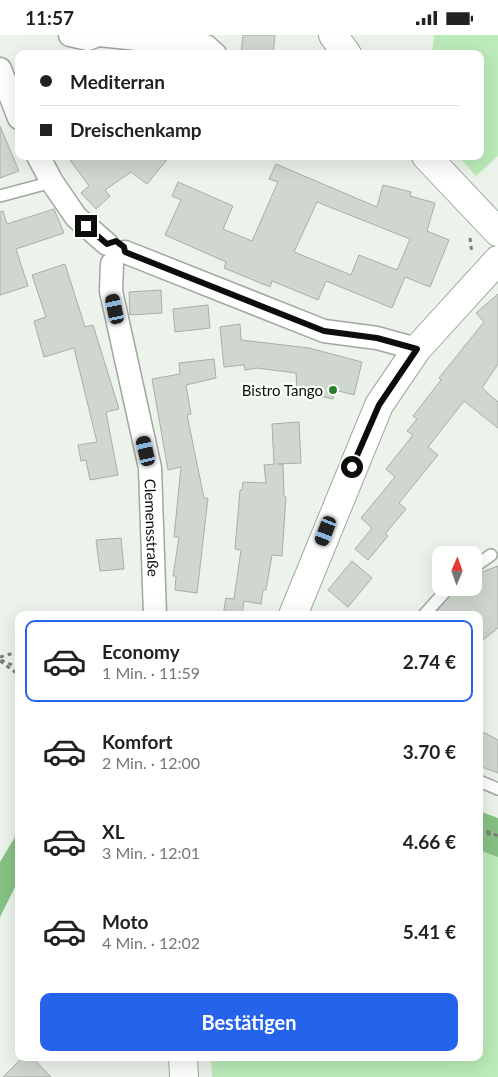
<!DOCTYPE html>
<html lang="de">
<meta charset="utf-8">
<style>
body{margin:0;font-family:Lato,sans-serif;background:#f6f6f6;color:#222;height:100vh;display:flex;flex-direction:column;font-size:19px;white-space:nowrap}
*{box-sizing:border-box;margin:0}
p{font-size:16px;color:#767676}
.icon{flex:none;width:28px;height:28px;fill:none;stroke:currentColor;stroke-width:2;stroke-linecap:round;stroke-linejoin:round}
.map{position:relative;flex:1;overflow:hidden}
.drawer{position:absolute;left:15px;top:576px;width:468px;height:450px;display:flex;flex-direction:column;background:#fff;border-radius:10px;box-shadow:0 5px 20px #0002}
.drawer>*{flex:none}
.hud{position:absolute;left:15px;top:15px;width:469px;height:110px;border-radius:10px;box-shadow:0 5px 20px #0002;display:grid;align-content:center;height:110px;padding:0 25px;background:#fff}
.needle{width:32px;rotate:2deg}
.controls{position:absolute;left:432px;top:511px;display:grid;gap:10px}
.controls a{display:grid;place-items:center;width:50px;height:50px;border-radius:10px;background:#fff;box-shadow:0 5px 20px #0002;font-size:25px}
.end{position:absolute;width:22px;height:22px;margin:-11px;border:6px solid #0b0e0b;background:#fff;box-shadow:0 0 0 2px #fff}
.from{border-radius:50%}
.car{position:absolute;width:15px;height:30px;margin:-15px -8px;border-radius:6px;box-shadow:0 0 4px 1px #0007;background:linear-gradient(#222 24%,#8ab4d8 0 40%,#222 0 76%,#8ab4d8 0 86%,#222 0)}
.hud b{display:flex;align-items:center;gap:18px;height:48px;font-size:19px}
.hud b+b{border-top:1px solid #e0e0e0}
.hud i{width:12px;height:12px;background:#222}
ul{padding:9px 0 0;list-style:none}
li{display:flex;align-items:center;gap:15px;height:82px;margin:0 10px 8px;padding:0 15px;border:2px solid transparent;border-radius:10px}
li div{flex:1}
li b{display:block;font-size:19px}
li em{font-style:normal;font-weight:700}
li.on{border-color:#2563eb}
li>.icon{width:45px;height:45px;stroke-width:1.5}
.button{display:flex;gap:10px;margin-top:auto;padding:10px 25px}
.button a{flex:1;height:58px;border-radius:10px;background:#2563eb;color:#fff;font-size:20px;font-weight:700;line-height:58px;text-align:center}
.status{display:flex;justify-content:space-between;align-items:center;height:35px;padding:0 25px;background:#fff;direction:ltr}
.status svg{height:14px;fill:currentColor}
.map>svg:first-child{display:block}
</style>
<div class="status"><b>11:57</b><svg viewBox="0 0 49 12"><path d="M0 12V9h3v3zM5 12V6h3v6zM10 12V3h3v9zM15 12V0h3v12zM26 1h20v11H26zM47 4h2v5h-2z"/></svg></div>
<div class="map">
<svg width="498" height="1042" viewBox="0 0 498 1042">
<rect width="100%" height="100%" fill="#ebf3ea"/>
<g fill="#bbebb8">
<polygon points="434,0 498,0 498,121 476,141 458,121 480,121 480,19 432,19"/>
<polygon points="479,815 498,822 498,1042 212,1042 211,1023 479,1022"/>
</g>
<g fill="#86c283">
<polygon points="479,776 498,783 498,822 479,815"/>
<polygon points="19,795 19,844 0,882 0,827"/>
</g>
<g fill="#cfd7ce" stroke="#a8afa7" fill-rule="evenodd">
<polygon points="243,0 275,0 273,19 241,19"/>
<polygon points="0,91 19,136 0,143"/>
<polygon points="67,121 170,121 147,149 131,137 105,155 110,161 96,174 81,158 89,151"/>
<path d="M276,129L377,172L383,150L411,157L410,161L435,168L427,196L449,205L430,252L405,242L392,273L326,246L318,265L272,246L270,252L224,233L226,227L165,200L181,165L172,161L178,147L233,171L223,194L252,206L278,147L269,144ZM317,167L410,204L397,235L359,220L351,240L294,217Z"/>
<polygon points="54,174 64,198 16,214 28,251 0,260 0,177 3,176 7,189"/>
<polygon points="65,229 85,292 93,290 119,374 106,377 118,440 90,445 86,425 81,426 78,410 97,407 74,313 44,322 34,286 46,282 32,240"/>
<polygon points="161,255 162,278 130,280 129,257"/>
<polygon points="498,259 498,329 482,353 498,367 498,393 464,366 428,412 438,420 399,468 406,474 385,499 388,501 368,525 355,514 372,493 361,483 395,442 386,434 413,400 407,396 417,384 413,381 441,345 439,343 484,287 476,278"/>
<polygon points="208,270 210,293 175,297 173,274"/>
<polygon points="240,289 241,305 309,313 362,327 354,360 335,355 333,364 297,356 296,338 256,333 245,335 244,330 224,332 220,292"/>
<polygon points="214,324 216,343 186,350 191,379 187,380 204,463 208,463 197,558 175,555 176,541 173,541 179,502 174,502 181,432 168,435 152,344 180,339 179,328"/>
<polygon points="299,387 301,428 277,429 283,429 284,461 286,462 282,521 272,520 266,555 263,555 261,569 244,566 242,580 223,580 226,563 234,564 241,515 235,514 240,455 242,455 243,447 266,448 264,430 274,429 272,389"/>
<polygon points="121,503 124,534 100,536 96,505"/>
<polygon points="352,526 372,543 348,572 328,555"/>
<polygon points="498,531 498,593 479,608 479,580 434,580 456,552 474,552 474,540"/>
<polygon points="483,697 498,705 498,738 479,731 479,705"/>
<polygon points="23,1022 32,1022 51,1042 3,1042"/>
</g>
<g fill="none" stroke-linecap="round" stroke-linejoin="round">
<defs>
<g id="service">
<polyline points="0,161 52,147"/>
<polyline points="474,532 491,520"/>
<polyline points="424,580 449,552"/>
<polyline points="479,746 498,754"/>
</g>
<g id="minor">
<polyline points="70,0 88,4 98,0"/>
<polyline points="99,0 206,11 215,19"/>
<polyline points="0,34 19,83"/>
<polyline points="38,121 52,147 76,182 107,209"/>
<polyline points="125,217 324,296 377,303 417,314"/>
<path id="s1" d="M112,229L111,256L150,433L155,580"/>
</g>
<g id="tertiary">
<polyline points="293,580 379,370 417,314 498,225"/>
<polyline points="183,1022 184,1042"/>
</g>
<g id="secondary">
<polyline points="333,0 347,19"/>
<polyline points="426,121 498,197"/>
</g>
</defs>
<use href="#service" stroke="#a0a8a0" stroke-width="14"/>
<use href="#minor" stroke="#a0a8a0" stroke-width="25"/>
<use href="#tertiary" stroke="#a0a8a0" stroke-width="30"/>
<use href="#secondary" stroke="#a0a8a0" stroke-width="30"/>
<g stroke="#7b817b" stroke-width="3" stroke-dasharray="4 4" stroke-linecap="butt">
<polyline points="470,203 472,219"/>
<polyline points="0,622 14,618 19,620"/>
<polyline points="1,625 19,633"/>
<polyline points="0,626 19,640"/>
<polyline points="479,793 498,801"/>
<polyline points="479,799 491,799"/>
</g>
<use href="#service" stroke="#fff" stroke-width="11"/>
<use href="#minor" stroke="#fff" stroke-width="22"/>
<use href="#tertiary" stroke="#fff" stroke-width="28"/>
<use href="#secondary" stroke="#fff" stroke-width="28"/>
</g>
<g fill="none" stroke-linecap="round" stroke-linejoin="round">
<polyline stroke="#0b0e0b" stroke-width="6" points="86,191 107,209 116,206 124,212 125,217 324,296 377,303 417,314 379,370 352,432"/>
</g>
<circle fill="#2a7d2a" stroke="#fafffa" stroke-width="2" cx="333" cy="355" r="5"/>
<g text-anchor="middle" dominant-baseline="central" stroke-width="4.5" stroke-linejoin="round" paint-order="stroke">
<g font-size="15" fill="#0b0e0b" stroke="#fafffa" text-anchor="end">
<text x="323" y="355">Bistro Tango</text>
</g>
<g font-size="15" fill="#0b0e0b" stroke="#fafffa">
<text stroke="none"><textPath href="#s1" startOffset="268">Clemensstraße</textPath></text>
</g>
</g>
</svg>
<div class="controls">
<a><svg class="needle" viewBox="-14 -14 28 28"><path d="M0-13l5 13h-10z" fill="#e53935"/><path d="M0 13l5-13h-10z" fill="#767676"/></svg></a>
</div>
<i class="end from" style="left:352px;top:432px"></i>
<i class="end" style="left:86px;top:191px"></i>
<i class="car" style="left:115px;top:274px;rotate:348deg"></i>
<i class="car" style="left:146px;top:416px;rotate:347deg"></i>
<i class="car" style="left:326px;top:496px;rotate:201deg"></i>
<div class="hud">
<b><i class="from"></i>Mediterran</b>
<b><i></i>Dreischenkamp</b>
</div>
<section class="drawer">
<ul>
<li class="on"><svg class="icon" aria-label="car" viewBox="0 0 24 24"><path d="M5 17H2v-5l4-1 3-4h7l3 4 3 1v5h-3M9 17h6M6 11h13"/><circle cx="7" cy="17" r="2"/><circle cx="17" cy="17" r="2"/></svg><div><b>Economy</b><p>1 Min. · 11:59</p></div><em>2.74 €</em></li>
<li><svg class="icon" aria-label="car" viewBox="0 0 24 24"><path d="M5 17H2v-5l4-1 3-4h7l3 4 3 1v5h-3M9 17h6M6 11h13"/><circle cx="7" cy="17" r="2"/><circle cx="17" cy="17" r="2"/></svg><div><b>Komfort</b><p>2 Min. · 12:00</p></div><em>3.70 €</em></li>
<li><svg class="icon" aria-label="car" viewBox="0 0 24 24"><path d="M5 17H2v-5l4-1 3-4h7l3 4 3 1v5h-3M9 17h6M6 11h13"/><circle cx="7" cy="17" r="2"/><circle cx="17" cy="17" r="2"/></svg><div><b>XL</b><p>3 Min. · 12:01</p></div><em>4.66 €</em></li>
<li><svg class="icon" aria-label="car" viewBox="0 0 24 24"><path d="M5 17H2v-5l4-1 3-4h7l3 4 3 1v5h-3M9 17h6M6 11h13"/><circle cx="7" cy="17" r="2"/><circle cx="17" cy="17" r="2"/></svg><div><b>Moto</b><p>4 Min. · 12:02</p></div><em>5.41 €</em></li>
</ul>
<div class="button"><a>Bestätigen</a></div>
</section>
</div>
